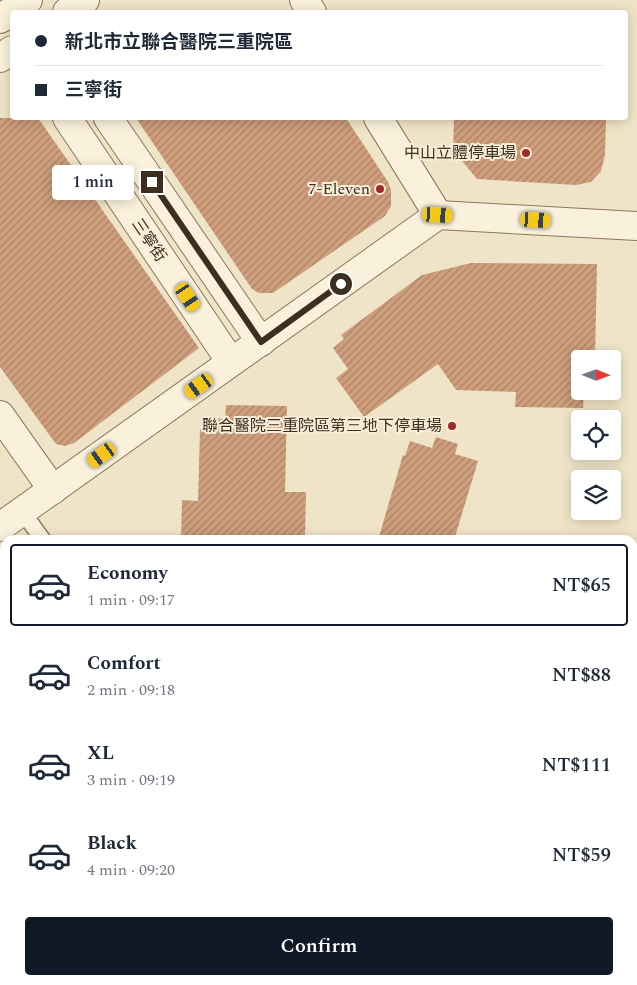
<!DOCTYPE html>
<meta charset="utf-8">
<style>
body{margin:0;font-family:Spectral,"Noto Sans TC",serif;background:#f2f2f3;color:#1f2937;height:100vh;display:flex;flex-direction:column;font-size:19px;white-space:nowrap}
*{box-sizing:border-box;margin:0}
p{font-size:16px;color:#747a83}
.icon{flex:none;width:28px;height:28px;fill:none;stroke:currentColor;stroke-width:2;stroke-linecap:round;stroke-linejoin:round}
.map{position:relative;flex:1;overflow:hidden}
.details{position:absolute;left:0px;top:535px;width:638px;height:450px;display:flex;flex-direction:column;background:#fff;border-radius:15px 15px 0 0;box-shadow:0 2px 12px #0003}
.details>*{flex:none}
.hud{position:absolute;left:10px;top:10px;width:618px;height:110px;border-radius:5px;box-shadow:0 2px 12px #0003;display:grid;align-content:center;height:110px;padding:0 25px;background:#fff}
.needle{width:32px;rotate:91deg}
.controls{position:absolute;left:571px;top:350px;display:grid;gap:10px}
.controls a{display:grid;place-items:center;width:50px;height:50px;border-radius:5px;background:#fff;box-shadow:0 2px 12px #0003;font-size:25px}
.end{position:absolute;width:22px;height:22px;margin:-11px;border:6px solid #3d2e20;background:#fff;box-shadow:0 0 0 2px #fff}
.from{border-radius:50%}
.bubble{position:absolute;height:35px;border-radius:5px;background:#fff;box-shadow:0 2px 12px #0003;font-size:16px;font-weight:600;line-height:35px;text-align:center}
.car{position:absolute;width:15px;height:30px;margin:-15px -8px;border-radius:6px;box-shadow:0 0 4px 1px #0007;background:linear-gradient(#f5c518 24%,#345 0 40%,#f5c518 0 76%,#345 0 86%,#f5c518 0)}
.hud b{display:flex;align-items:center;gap:18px;height:48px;font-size:19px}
.hud b+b{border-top:1px solid #e0e1e3}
.hud i{width:12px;height:12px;background:#1f2937}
ul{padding:9px 0 0;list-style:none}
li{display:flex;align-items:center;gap:15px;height:82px;margin:0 10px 8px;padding:0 15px;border:2px solid transparent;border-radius:5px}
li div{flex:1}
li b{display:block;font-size:19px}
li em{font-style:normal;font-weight:600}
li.active{border-color:#111827}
li>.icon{width:45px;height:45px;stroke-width:1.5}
.primary-button{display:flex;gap:10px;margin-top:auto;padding:10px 25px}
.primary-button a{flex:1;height:58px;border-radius:5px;background:#111827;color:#fff;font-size:20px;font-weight:600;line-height:58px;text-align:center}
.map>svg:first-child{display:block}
</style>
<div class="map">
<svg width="637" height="985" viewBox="0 0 637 985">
<defs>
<pattern id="forest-crowns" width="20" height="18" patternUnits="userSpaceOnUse" patternTransform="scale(1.25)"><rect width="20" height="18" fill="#c9cf9b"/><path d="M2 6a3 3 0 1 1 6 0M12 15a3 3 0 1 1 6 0" fill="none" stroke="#aeb285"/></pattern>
<pattern id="building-hatch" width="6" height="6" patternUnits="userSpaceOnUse" patternTransform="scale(1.25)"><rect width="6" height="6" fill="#cf9f7d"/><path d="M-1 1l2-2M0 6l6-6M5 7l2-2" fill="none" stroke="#a98266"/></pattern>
</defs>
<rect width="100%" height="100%" fill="#f0e4c8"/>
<polygon fill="url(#forest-crowns)" points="319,980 600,980 600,985 322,985"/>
<g fill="url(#building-hatch)">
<polygon points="0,118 38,118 199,348 74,443 65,446 56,444 0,367"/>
<polygon points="136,118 346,118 388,182 391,190 391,206 385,216 273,293 259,293 252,289"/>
<polygon points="454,118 606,118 605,155 601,171 591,182 576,185 477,179 453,150"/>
<polygon points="471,263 597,264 595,359 580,359 580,391 589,391 589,395 584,395 583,408 515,407 516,392 456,390 438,364 364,417 336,378 348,369 333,348 344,339 341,335 422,275"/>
<polygon points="226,405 287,406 285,492 306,492 305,540 181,540 182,500 198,501 200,430 207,425 207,418 225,419"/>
<polygon points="436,437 458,444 455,454 478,461 454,540 378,540 403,455 405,456 410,441 432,448"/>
</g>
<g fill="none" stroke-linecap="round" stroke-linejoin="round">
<defs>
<polyline id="lane" points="22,511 43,540"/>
<g id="street">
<polyline points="304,0 312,12"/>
<polyline points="67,12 85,0"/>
<polyline points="0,19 28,0"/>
<polyline points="0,58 12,50"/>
<polyline points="67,118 231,362"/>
<polyline points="108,118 261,342"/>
<polyline points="378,118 438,215"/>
<polyline points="438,215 637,226"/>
<polyline points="0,415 53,490"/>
<polyline points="0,527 438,215"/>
<polyline points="0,960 5,956"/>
</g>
<g id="secondary">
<polyline points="632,893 637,795"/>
<polyline points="628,985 628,980"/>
</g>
<g id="primary">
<polyline points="0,772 5,778"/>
<polyline points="0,863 5,870"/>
<polyline points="87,980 91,985"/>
<polyline points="156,980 160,985"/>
</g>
</defs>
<use href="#lane" stroke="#8d765c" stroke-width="18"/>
<use href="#street" stroke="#8d765c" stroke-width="30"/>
<use href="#secondary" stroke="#6f573f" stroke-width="30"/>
<use href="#primary" stroke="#5b4430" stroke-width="30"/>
<use href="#lane" stroke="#faf1dc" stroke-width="15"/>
<use href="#street" stroke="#faf1dc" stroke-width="28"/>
<use href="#secondary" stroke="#faf1dc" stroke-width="28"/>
<use href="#primary" stroke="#f3d9a0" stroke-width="28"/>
</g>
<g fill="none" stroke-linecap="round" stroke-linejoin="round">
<polyline stroke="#3d2e20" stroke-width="6" points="152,182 261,342 341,284"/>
</g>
<g fill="#9e2a2b" stroke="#f7eed8" stroke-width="2">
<circle cx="526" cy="153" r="5"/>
<circle cx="380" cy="189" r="5"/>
<circle cx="452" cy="426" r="5"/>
</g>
<g text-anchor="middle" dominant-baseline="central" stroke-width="4" stroke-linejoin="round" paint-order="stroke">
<g font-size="16" fill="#3d2e20" stroke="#f7eed8" text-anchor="end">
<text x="516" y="153">中山立體停車場</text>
<text x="370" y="189">7-Eleven</text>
<text x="442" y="426">聯合醫院三重院區第三地下停車場</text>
</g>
<g font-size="16" fill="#3d2e20" stroke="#f7eed8">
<text transform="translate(149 240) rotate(56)">三寧街</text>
</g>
</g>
</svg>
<div class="controls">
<a><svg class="needle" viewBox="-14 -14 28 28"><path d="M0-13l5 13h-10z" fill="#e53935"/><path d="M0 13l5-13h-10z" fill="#747a83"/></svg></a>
<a><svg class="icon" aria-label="locate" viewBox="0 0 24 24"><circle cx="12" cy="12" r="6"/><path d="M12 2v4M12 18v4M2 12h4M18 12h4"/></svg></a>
<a><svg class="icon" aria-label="layers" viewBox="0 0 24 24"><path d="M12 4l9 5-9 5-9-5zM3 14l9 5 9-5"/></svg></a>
</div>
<i class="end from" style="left:341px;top:284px"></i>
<i class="end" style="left:152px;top:182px"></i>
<div class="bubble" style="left:52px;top:165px;width:82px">1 min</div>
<i class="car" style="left:438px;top:215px;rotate:93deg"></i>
<i class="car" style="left:536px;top:220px;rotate:93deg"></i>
<i class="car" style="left:188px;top:297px;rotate:146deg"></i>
<i class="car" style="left:199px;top:386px;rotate:235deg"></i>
<i class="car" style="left:102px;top:455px;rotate:235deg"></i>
<div class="hud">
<b><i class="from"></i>新北市立聯合醫院三重院區</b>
<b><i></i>三寧街</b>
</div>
<section class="details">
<ul>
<li class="active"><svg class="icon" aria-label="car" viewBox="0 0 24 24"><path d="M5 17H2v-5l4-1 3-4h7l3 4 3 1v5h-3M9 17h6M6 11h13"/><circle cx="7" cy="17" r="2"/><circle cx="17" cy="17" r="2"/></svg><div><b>Economy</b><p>1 min · 09:17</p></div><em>NT$65</em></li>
<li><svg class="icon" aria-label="car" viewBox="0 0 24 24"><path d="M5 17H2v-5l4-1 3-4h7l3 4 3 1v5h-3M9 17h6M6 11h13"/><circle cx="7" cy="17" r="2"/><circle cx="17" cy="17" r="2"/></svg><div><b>Comfort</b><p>2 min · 09:18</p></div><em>NT$88</em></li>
<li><svg class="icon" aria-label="car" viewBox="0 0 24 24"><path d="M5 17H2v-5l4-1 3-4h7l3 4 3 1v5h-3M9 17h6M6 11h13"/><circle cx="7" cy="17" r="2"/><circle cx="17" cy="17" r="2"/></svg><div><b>XL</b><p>3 min · 09:19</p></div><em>NT$111</em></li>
<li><svg class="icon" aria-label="car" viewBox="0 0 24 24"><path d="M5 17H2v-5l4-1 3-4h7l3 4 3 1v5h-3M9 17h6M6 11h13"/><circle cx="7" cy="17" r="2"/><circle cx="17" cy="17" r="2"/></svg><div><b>Black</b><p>4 min · 09:20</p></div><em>NT$59</em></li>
</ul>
<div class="primary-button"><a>Confirm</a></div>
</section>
</div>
